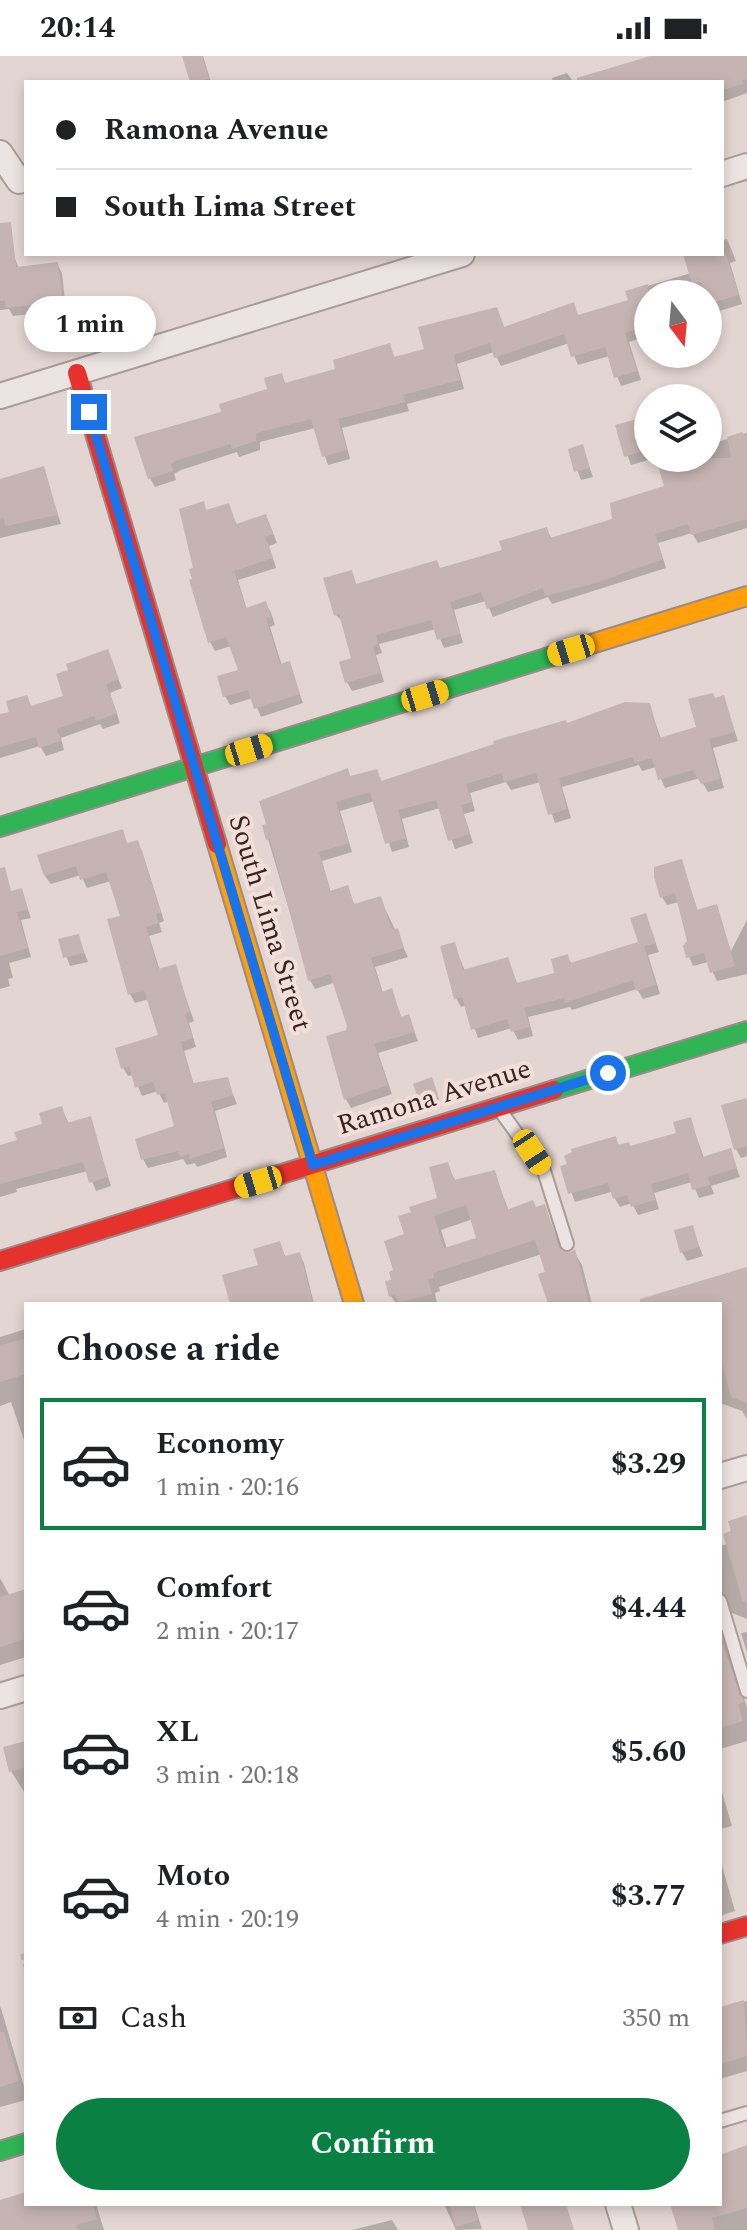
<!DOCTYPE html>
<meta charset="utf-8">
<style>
body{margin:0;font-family:Spectral,serif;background:#f2f2f2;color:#202124;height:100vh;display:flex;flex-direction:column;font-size:30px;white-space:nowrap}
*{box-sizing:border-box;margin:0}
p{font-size:26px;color:#757577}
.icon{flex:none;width:44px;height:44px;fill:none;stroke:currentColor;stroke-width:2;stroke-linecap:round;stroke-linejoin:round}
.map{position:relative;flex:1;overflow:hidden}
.sheet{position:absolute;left:24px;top:1246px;width:698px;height:904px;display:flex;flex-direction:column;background:#fff;border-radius:0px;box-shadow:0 4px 12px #0003}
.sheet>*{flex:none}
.banner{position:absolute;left:24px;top:24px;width:700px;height:176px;border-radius:0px;box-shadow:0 4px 12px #0003;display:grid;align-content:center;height:176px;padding:0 32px;background:#fff}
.needle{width:52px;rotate:164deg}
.fabs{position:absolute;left:634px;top:224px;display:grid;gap:16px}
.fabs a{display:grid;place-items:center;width:88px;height:88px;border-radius:50%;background:#fff;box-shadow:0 4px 12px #0003;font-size:40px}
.end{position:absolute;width:36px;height:36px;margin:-18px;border:10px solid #1a73e8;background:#fff;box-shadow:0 0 0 4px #fff}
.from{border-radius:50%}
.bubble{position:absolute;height:56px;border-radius:28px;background:#fff;box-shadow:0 4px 12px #0003;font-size:26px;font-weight:700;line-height:56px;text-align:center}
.car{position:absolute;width:24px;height:48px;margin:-24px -12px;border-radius:10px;box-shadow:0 0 6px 2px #0007;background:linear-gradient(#f5c518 24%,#345 0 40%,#f5c518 0 76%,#345 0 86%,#f5c518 0)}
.banner b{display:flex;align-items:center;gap:28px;height:76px;font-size:30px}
.banner b+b{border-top:2px solid #e0e0e0}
.banner i{width:20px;height:20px;background:#202124}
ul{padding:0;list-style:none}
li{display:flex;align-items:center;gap:24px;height:132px;margin:0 16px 12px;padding:0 16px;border:4px solid transparent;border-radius:0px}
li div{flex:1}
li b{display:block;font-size:30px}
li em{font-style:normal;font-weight:700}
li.current{border-color:#0b8043}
li>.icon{width:72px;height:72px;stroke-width:1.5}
h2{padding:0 32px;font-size:36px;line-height:96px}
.pay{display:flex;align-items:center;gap:20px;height:88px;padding:0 32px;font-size:30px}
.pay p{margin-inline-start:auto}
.button{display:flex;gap:16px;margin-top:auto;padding:16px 32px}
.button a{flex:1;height:92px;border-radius:48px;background:#0b8043;color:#fff;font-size:32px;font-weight:700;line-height:92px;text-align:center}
.status{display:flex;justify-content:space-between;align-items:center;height:56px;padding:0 40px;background:#fff;direction:ltr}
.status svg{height:22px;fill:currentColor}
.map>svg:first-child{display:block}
</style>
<div class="status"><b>20:14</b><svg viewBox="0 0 49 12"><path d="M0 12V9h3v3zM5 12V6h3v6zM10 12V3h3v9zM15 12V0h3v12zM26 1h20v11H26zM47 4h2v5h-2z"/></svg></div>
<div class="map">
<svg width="747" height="2174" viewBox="0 0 747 2174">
<rect width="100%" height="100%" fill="#e3d5d1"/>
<g fill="#0003" fill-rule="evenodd">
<polygon points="184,0 203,0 211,26 192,26"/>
<polygon points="658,0 747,0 747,37 722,46 722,26 553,26 552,22 567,17 573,25"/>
<polygon points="727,183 736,205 730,207 742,248 710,258 718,284 708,288 708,238 648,238 648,280 629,286 641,324 621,330 609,300 578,309 569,287 501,310 494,296 457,308 464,333 407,348 409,355 342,372 350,403 328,409 315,372 260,386 260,394 239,401 237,396 181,414 174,418 176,424 155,431 150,422 223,357 270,334 281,319 286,329 338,314 389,290 395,302 426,294 496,253 505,273 573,248 579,261 630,245 627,236 691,217 685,198 722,198 722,185"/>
<polygon points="13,197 19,213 57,208 62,217 66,254 13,260 9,253 0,254 0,198"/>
<polygon points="617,371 639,374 648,404 631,409"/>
<polygon points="747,377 747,472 698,487 692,477 658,487 666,512 552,548 548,541 493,561 486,545 454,554 463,587 444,592 436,573 379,588 382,597 376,599 384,626 352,635 347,626 354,604 344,567 336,559 351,517 357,530 441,514 504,495 546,473 552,483 614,465 667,432 677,402 708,402 708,389"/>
<polygon points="582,391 593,421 581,424 570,394"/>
<polygon points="43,413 61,468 0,482 0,425"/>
<polygon points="203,448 208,456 228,449 237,469 265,460 270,469 277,487 269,490 276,512 238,524 247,554 266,548 271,557 275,569 270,571 282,610 289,608 303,647 261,661 253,642 230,649 225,640 240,615 231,590 215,595 210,586 195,513"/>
<polygon points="107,596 122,632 110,637 120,667 103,673 100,668 61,682 64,694 46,700 40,690 0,702 0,661 11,657 26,641 32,651 66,642"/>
<polygon points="723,641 738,685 713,692 724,732 708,736 700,722 665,732 656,711 642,715 639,709 562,731 571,762 555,767 541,726 511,734 506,726 470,737 475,755 464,758 473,787 455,793 440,752 402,763 409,791 392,796 375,745 340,755 352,796 322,805 331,837 347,832 355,850 380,842 408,901 375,911 383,937 391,935 402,962 408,960 418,985 378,997 392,1038 351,1052 346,1043 349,970 336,926 315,933 310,924 268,783 347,714 351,722 376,715 382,726 567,669 649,648 661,683 698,673 715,644"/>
<polygon points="122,776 128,789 137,787 142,795 164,865 159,867 162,876 149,880 160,915 175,911 194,965 189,967 196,991 184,995 194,1029 227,1024 237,1048 215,1055 227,1101 197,1111 195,1107 187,1109 183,1103 148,1112 143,1103 177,1071 169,1045 164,1047 158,1035 142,1040 133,1019 128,1020 123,1012 160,980 149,943 135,947 130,938 122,861 111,825 87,832 81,819 51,828 45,820"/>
<polygon points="681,805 698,855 716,851 731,895 747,864 747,918 717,925 708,906 693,910 685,891 690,886 679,846 667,849 662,841"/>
<polygon points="21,834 31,862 21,864 31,901 9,907 13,922 8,923 10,930 0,933 0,853"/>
<polygon points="645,859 659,896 648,899 660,938 643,943 637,933 572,954 570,951 528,961 533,980 518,984 512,972 478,982 466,949 461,951 456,942 454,888 465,915 507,903 518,929 557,918 567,900 572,908 640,887"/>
<polygon points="78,880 88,906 70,910 60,884"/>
<polygon points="431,1024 441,1048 426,1053 416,1029"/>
<polygon points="747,1044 747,1100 741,1102 736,1093"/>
<polygon points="62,1053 69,1068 90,1062 111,1130 96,1135 88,1115 16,1133 17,1136 0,1141 0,1090 19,1085 45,1069"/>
<polygon points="690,1063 704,1102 730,1095 740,1121 711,1130 714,1138 699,1142 692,1126 654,1137 659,1153 638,1159 632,1147 620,1151 611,1136 575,1146 562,1112 615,1082 620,1091 631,1092 678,1078"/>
<path d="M447,1108L456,1126L494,1117L509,1155L544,1150L563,1197L574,1196L582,1209L592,1248H564L542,1198L439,1231L440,1235L435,1237L437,1248H396L391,1240L393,1225L407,1180L440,1143ZM473,1163L478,1183L447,1193L441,1174Z"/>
<polygon points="692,1171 703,1200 687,1205 682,1196"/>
<polygon points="279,1187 286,1202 299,1198 304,1207 314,1248 232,1248"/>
<polygon points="747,1213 747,1363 742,1355 720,1347 720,1248 647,1248"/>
<polygon points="26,1273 26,1384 24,1384 11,1346 0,1350 0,1281"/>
<polygon points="747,1462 747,1563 727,1555 720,1568 720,1490 728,1488"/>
<polygon points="0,1522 10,1540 26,1535 26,1601 0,1609"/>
<polygon points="720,1574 747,1651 747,1685 720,1693"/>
<polygon points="747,1576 747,1597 741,1577"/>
<polygon points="26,1687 26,1739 11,1715"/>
<polygon points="720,1730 732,1770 720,1773"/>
<polygon points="720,1803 735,1855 720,1860"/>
<polygon points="747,1945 747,2015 720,2023 720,1953"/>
<polygon points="0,1949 26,2037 26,2044 0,2051"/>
<polygon points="747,2091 747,2174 680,2174 672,2148 720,2148 720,2101"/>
<polygon points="26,2138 26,2148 96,2148 104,2174 0,2174 0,2146"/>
<polygon points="444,2148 474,2148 482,2173 456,2174"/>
<polygon points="392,2164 398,2174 352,2174"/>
</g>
<g fill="#c6b4b3" fill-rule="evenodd">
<polygon points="182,0 202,0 209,23 190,26"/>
<polygon points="650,0 747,0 747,23 742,24 743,28 722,34 722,26 577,26 577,22"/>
<polygon points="11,166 16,211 58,206 63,245 6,252 5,245 0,245 0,167"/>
<polygon points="683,198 726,198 739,239 708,248 708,238 705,238 701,226 692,228"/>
<polygon points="648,228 648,270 625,277 637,315 614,322 605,291 571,301 564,278 494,302 490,287 454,299 460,324 403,339 405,346 338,363 347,394 322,401 311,363 256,377 256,385 232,393 231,388 175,405 171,408 173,415 148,423 134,381 221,356 219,348 267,333 264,322 282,317 285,327 335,313 333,304 390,287 394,301 424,293 418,271 497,251 504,271 574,246 578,259 628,244 625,235"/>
<polygon points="637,363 647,394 624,401 615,369"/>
<polygon points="742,376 747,381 747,463 691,479 688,468 655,478 663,503 596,527 545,540 543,532 487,553 481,536 450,546 460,578 437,584 431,564 376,579 378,588 373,590 380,617 345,627 339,606 351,602 339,558 334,560 323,522 352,514 356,528 437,504 440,512 502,494 499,485 547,471 550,482 612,463 610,447 664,430 656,402 731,402 727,381"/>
<polygon points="583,388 590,412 574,416 568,393"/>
<polygon points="44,410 58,459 6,470 3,462 0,463 0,423"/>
<polygon points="204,445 206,454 229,447 236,468 266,458 273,478 265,481 273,502 234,515 246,552 266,545 271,561 266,562 280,608 290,605 300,638 254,653 248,634 223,641 217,620 238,614 226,581 208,587 189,524 192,523 189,513 193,512 179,453"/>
<polygon points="108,593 119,623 106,628 117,657 96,665 94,660 57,673 61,685 39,692 36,681 0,691 0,658 9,656 6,645 27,639 31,650 63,640 56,618 68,614 66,608"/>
<polygon points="713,637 715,642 724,639 735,676 709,683 720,723 701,728 693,714 658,724 652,702 635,707 633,701 559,722 567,753 548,759 536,717 504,726 502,717 466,728 472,746 461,749 470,778 448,785 436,744 398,754 406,782 385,788 370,736 336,746 349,787 319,796 330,835 348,829 354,848 381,840 392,874 398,872 404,892 371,902 382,936 392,932 401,961 409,958 415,976 374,988 388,1029 344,1044 326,980 346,974 347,970 330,918 308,925 270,783 266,784 262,769 266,768 259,745 348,712 350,720 377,713 381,725 494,688 493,685 566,664 567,667 625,646 650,647 659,682 696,671 688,643"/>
<polygon points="123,773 127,787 138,784 161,856 156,858 159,867 146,871 158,913 176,908 190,956 185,958 193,982 181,986 193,1027 228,1021 233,1039 211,1046 224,1092 190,1103 189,1098 180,1101 178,1095 141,1104 135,1083 174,1070 165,1037 157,1039 153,1026 135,1032 129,1010 121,1013 115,992 158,979 144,934 128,939 107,863 120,860 106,816 80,824 76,810 44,820 37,799"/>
<polygon points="682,803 697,854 717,848 735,910 710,917 704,897 686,902 683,890 687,885 675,837 660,842 654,821 654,811"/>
<polygon points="5,811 11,835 22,832 28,853 17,856 28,892 0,900 0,812"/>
<polygon points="646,857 656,887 644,890 656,929 636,935 633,924 565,947 564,942 524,952 530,971 511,976 507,963 471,974 462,941 454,943 440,890 455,886 463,914 508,901 517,927 554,917 551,903 568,898 570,907 638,886 630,862"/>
<polygon points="79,878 84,897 63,902 58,883"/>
<polygon points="432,1021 438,1039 419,1045 413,1028"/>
<polygon points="747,1042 747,1090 734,1094 721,1049"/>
<polygon points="62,1050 67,1067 91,1060 108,1121 89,1127 83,1106 0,1128 0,1089 17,1084 14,1076 42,1068 39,1057"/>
<polygon points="691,1061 702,1101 731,1092 737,1112 708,1121 710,1129 692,1134 688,1117 651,1128 655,1144 631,1151 627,1139 613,1143 608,1127 568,1138 560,1110 567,1108 564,1100 572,1096 571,1093 616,1080 618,1089 629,1086 630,1090 676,1077 673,1066"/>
<path d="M448,1106L454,1124L495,1114L507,1154L533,1144L536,1151L545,1148L560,1194L569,1197L575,1193L589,1248H548L538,1218L545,1216L535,1184L433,1217L434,1222L428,1223L432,1238L398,1247L395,1239L389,1241L385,1225L391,1224L389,1216L393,1214L384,1185L404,1178L398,1160L411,1156L409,1151L437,1142L429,1111ZM466,1149L476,1182L444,1192L434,1160Z"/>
<polygon points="693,1169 699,1191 680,1197 674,1174"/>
<polygon points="280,1185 285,1200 300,1196 313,1248 230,1248 222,1219 258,1209 253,1193"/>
<polygon points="747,1211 747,1347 731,1341 720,1300 720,1248 640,1248 640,1243"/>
<polygon points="26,1282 26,1318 0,1326 0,1290"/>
<polygon points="747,1459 747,1545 743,1546 723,1478 731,1475 728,1465"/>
<polygon points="26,1533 26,1583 0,1591 0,1541"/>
<polygon points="720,1581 744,1646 738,1648 743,1665 720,1672"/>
<polygon points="26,1685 26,1711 9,1716 3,1691"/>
<polygon points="744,1944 747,2000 720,2008 720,1951"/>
<polygon points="0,1976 4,1976 19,2025 0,2031"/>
<polygon points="747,2089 747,2152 712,2162 715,2174 678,2174 670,2148 720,2148 720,2099"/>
<polygon points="26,2136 26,2148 93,2148 97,2163 76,2169 78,2174 0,2174 0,2144"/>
<polygon points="449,2148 473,2148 478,2164 456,2171"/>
<polygon points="520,2148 566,2148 574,2174 528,2174"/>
</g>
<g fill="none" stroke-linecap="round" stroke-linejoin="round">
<defs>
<g id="lane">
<polyline points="499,1053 544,1115 567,1188"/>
<polyline points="720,1545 747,1635"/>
<polyline points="720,2065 747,2057"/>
</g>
<g id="street">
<polyline points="0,97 19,125"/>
<polyline points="722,118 747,110"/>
<polyline points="0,340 462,198"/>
<polyline points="720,1420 747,1412"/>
<polyline points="0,1640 26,1632"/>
<polyline points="618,2148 626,2174"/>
</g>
<g id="fast">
<polyline points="0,771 588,589"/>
<polyline points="554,1034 747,975"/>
<polyline points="0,2095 26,2087"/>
</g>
<g id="slow">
<polyline points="588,589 747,540"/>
<polyline points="217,788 354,1248"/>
</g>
<g id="jam">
<polyline points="77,317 217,788"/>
<polyline points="0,1205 554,1034"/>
<polyline points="720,1878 747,1870"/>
</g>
</defs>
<use href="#lane" stroke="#a99c99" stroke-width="16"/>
<use href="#street" stroke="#a99c99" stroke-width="28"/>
<use href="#fast" stroke="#988b8a" stroke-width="22"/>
<use href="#slow" stroke="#988b8a" stroke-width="22"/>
<use href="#jam" stroke="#988b8a" stroke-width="22"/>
<polyline stroke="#c4bbb9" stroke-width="4" stroke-dasharray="6 4" stroke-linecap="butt" points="22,1898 26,1913"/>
<use href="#lane" stroke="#ece4e2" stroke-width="12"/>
<use href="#street" stroke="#ece4e2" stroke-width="24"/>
<use href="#fast" stroke="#30b455" stroke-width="18"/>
<use href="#slow" stroke="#ff9f0a" stroke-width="18"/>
<use href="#jam" stroke="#e5322d" stroke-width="18"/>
</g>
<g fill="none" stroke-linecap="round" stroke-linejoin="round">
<polyline stroke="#1a73e8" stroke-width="10" points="89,356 313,1109 608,1017"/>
</g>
<g text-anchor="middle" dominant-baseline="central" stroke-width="8" stroke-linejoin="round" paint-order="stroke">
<g font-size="28" fill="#382222" stroke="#f3dfd9">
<text transform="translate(270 867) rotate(73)">South Lima Street</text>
<text transform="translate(434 1041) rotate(-17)">Ramona Avenue</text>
</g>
</g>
</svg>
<div class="fabs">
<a><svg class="needle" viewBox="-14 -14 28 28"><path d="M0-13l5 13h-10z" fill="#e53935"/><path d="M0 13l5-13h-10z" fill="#757577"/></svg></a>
<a><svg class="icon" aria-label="layers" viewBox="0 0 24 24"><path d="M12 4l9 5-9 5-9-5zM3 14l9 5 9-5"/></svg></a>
</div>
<i class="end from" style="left:608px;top:1017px"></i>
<i class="end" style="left:89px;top:356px"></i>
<div class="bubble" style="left:24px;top:240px;width:132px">1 min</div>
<i class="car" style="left:571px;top:594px;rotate:253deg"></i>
<i class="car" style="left:425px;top:640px;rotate:73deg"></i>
<i class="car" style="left:249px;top:694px;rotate:73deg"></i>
<i class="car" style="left:532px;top:1096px;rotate:147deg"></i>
<i class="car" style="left:258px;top:1126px;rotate:253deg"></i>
<div class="banner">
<b><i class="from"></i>Ramona Avenue</b>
<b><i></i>South Lima Street</b>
</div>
<section class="sheet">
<h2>Choose a ride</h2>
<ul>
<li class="current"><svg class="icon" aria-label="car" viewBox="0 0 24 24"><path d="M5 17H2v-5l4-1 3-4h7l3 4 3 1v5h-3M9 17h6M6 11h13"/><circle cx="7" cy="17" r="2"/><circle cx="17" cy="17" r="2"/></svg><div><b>Economy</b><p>1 min · 20:16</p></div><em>$3.29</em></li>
<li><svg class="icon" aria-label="car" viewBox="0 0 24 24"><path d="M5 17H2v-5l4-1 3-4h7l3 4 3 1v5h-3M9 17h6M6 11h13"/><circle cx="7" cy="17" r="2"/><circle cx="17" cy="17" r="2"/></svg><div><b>Comfort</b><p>2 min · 20:17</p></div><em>$4.44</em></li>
<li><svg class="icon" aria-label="car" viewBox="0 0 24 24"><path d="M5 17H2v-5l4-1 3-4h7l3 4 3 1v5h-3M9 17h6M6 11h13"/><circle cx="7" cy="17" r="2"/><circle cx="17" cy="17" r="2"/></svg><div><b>XL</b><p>3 min · 20:18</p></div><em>$5.60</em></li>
<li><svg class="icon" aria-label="car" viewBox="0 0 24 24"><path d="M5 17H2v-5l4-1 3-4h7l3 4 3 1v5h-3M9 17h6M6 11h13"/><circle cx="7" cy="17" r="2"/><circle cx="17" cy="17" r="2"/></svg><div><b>Moto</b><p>4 min · 20:19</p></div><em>$3.77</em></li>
</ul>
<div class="pay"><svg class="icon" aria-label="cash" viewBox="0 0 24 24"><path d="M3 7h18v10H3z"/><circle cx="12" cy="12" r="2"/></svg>Cash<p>350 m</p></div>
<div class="button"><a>Confirm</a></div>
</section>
</div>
